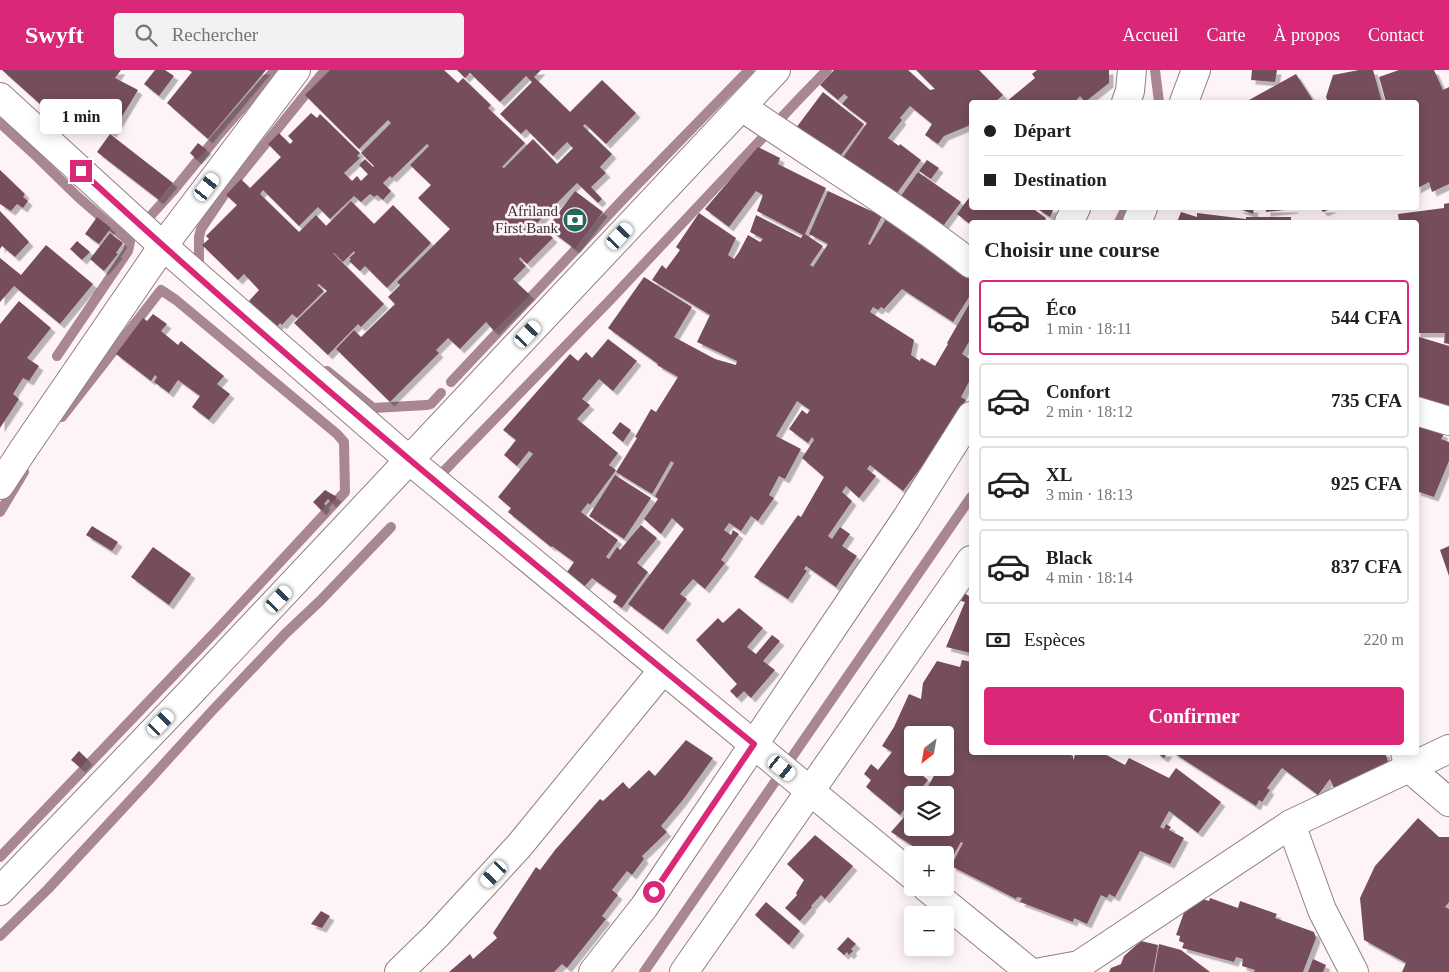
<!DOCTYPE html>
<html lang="fr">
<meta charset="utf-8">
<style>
body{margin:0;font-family:"Times New Roman",serif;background:#f2f2f2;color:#202124;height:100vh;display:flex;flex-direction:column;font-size:19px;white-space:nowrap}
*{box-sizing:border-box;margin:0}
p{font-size:16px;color:#757577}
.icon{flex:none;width:28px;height:28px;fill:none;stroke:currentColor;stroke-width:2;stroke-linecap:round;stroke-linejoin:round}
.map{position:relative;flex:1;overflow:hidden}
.sheet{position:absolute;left:969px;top:150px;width:450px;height:535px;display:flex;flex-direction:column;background:#fff;border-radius:5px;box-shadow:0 2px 12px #0003}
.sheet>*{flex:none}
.guide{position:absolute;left:969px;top:30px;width:450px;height:110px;border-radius:5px;box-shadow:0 2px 12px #0003;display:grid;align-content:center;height:110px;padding:0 15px;background:#fff}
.needle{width:32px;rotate:211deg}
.buttons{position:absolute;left:904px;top:656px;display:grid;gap:10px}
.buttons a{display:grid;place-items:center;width:50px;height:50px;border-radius:5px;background:#fff;box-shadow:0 2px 12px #0003;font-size:25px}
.end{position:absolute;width:22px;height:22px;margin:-11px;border:6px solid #db2777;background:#fff;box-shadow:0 0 0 2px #fff}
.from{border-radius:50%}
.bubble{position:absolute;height:35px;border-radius:5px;background:#fff;box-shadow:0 2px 12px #0003;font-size:16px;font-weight:800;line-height:35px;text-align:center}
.car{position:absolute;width:15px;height:30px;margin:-15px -8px;border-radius:6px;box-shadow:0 0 4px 1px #0007;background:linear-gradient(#fff 24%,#345 0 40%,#fff 0 76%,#345 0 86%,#fff 0)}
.guide b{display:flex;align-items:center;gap:18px;height:48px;font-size:19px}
.guide b+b{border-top:1px solid #e0e0e0}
.guide i{width:12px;height:12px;background:#202124}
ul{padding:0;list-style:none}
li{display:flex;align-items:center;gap:15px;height:75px;margin:0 10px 8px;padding:0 5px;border:2px solid #e0e0e0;border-radius:5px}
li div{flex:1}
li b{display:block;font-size:19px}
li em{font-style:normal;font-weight:800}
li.selected{border-color:#db2777}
li>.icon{width:45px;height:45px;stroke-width:1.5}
h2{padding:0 15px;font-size:22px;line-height:60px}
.pay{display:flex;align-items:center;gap:12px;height:55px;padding:0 15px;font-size:19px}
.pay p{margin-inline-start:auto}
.cta{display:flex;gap:10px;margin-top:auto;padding:10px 15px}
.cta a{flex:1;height:58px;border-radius:5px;background:#db2777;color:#fff;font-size:20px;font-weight:800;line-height:58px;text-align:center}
header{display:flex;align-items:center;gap:30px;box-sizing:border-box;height:70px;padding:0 25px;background:#db2777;color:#fff}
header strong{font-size:24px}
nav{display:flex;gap:28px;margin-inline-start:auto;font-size:18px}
.search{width:350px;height:45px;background:#f2f2f2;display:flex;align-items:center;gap:12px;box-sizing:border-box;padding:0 18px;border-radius:5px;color:#757577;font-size:19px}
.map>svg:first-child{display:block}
</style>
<header>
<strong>Swyft</strong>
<div class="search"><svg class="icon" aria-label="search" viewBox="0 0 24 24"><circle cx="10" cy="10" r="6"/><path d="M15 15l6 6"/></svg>Rechercher</div>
<nav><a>Accueil</a><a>Carte</a><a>À propos</a><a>Contact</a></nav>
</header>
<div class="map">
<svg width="1449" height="902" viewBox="0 0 1449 902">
<defs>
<filter id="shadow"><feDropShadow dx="4.5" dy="4.5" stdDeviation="0" flood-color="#0004"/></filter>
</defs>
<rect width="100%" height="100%" fill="#fef4f7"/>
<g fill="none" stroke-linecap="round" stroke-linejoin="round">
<g stroke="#a88792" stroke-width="10">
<polyline points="1155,0 1159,32"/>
<polyline points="0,53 34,84 78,127 130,172 128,181 57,286"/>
<polyline points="142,151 143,154 173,121 217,67 275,0"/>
<polyline points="1119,152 1126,138"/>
<polyline points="204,200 199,194 199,167 201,159 224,125 325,0"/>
<polyline points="327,301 373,338 427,335 431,334 441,323"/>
<polyline points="451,312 629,123 749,0"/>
<polyline points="445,400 612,228 798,30 827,0"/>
<polyline points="0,442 24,402"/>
<polyline points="0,787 217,560 345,422 344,372 337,364 176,230 161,220 62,347"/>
<polyline points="0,866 48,819 151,708 211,642 286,563 320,531 391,457"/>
<polyline points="644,902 971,427"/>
</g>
</g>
<g fill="#744e5b" filter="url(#shadow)">
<polygon points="2,0 121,0 115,8 138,20 112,63 82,46 79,50 68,41 60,52"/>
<polygon points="155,0 165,0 174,6 159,26 144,14"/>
<polygon points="188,0 266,0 208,69 167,33 192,2"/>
<polygon points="330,0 444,0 458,13 463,8 491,35 488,38 525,73 502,97 504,98 533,69 557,94 573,78 567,72 553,86 526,59 521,64 500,44 532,12 526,6 500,32 470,3 465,8 457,0 541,0 534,7 570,42 602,10 636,43 606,74 585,54 583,56 612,84 600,97 606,103 591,117 602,129 598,133 577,113 537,153 553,168 527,194 520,187 519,189 526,196 513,209 530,225 494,261 486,252 460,279 448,268 436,280 439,283 390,332 336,279 354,260 361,267 395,234 388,227 400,215 397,212 450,159 418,128 431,115 410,95 429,76 427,74 392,108 390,106 383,113 391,121 383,130 377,125 374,127 370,124 361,132 354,126 330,149 318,137 299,156 263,120 260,124 299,162 316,145 326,156 351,131 374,154 393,135 431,173 387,218 365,196 360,201 349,191 351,189 349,188 355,183 354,181 343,192 334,183 333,183 384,234 361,257 358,254 328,285 294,253 327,221 319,214 317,215 324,221 297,248 292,244 282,255 280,253 276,258 249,231 259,220 244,204 238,210 202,175 209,169 206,166 237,135 226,125 241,109 250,118 281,87 268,74 279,63 290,74 293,71 288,66 311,43 317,48 320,44 360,83 357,86 360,88 344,103 352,111 357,106 361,111 368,104 359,95 365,89 373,97 374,96 361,83 391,53 388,50 359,79 305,25"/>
<polygon points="834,0 908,0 930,20 935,19 916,0 979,0 1003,25 995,32 971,32 971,53 968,56 944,66 938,74 925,65 932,54 910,36 900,48 902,50 888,68 899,76 900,74 921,90 892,130 839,93 867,53 842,34 848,27 844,24 838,30 820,15"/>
<polygon points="1037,0 1109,0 1109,13 1085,32 1080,26 1075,32 1006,32 1035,8 1032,4"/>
<polygon points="1252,0 1277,0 1275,12 1251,10"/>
<polygon points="1359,0 1373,0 1382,32 1328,32 1326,27 1333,5"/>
<polygon points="1399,0 1434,0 1443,20 1449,17 1449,114 1432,122 1429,112 1416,119 1416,32 1386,32 1379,7"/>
<polygon points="1296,4 1314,32 1250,32 1249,30"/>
<polygon points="823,22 864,54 838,89 796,58"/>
<polygon points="110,64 173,113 159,130 97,82"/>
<polygon points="198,73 207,80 197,90 190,83"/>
<polygon points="758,77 780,88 778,94 826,118 805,164 823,176 810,195 813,197 828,174 809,164 828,121 882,146 868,174 870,175 886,149 971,204 971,224 953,252 902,219 884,239 881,237 878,240 873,237 870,242 914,270 911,285 920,291 921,288 935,296 948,274 947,273 971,231 971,268 962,284 971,290 971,308 961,327 966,330 935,377 936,378 903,421 870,395 867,399 876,406 859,428 846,416 842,422 852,431 828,466 832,469 840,457 850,464 842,476 857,486 836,517 806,496 804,499 807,501 788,529 754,507 798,445 801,447 824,407 802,388 814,370 812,367 808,373 789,359 802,340 807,344 810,340 797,331 776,366 801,379 785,409 779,406 769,425 774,428 758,451 751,446 741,461 729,453 724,460 731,465 733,460 739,464 721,490 725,493 705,519 693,509 680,524 687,529 663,560 628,534 684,459 672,448 661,464 644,449 658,429 655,426 674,393 671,391 652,424 616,402 637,368 635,367 651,339 656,342 678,307 657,295 658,294 608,258 644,207 692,237 674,267 715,289 736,295 737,291 697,272 710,245 652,210 662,195 666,199 680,180 676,177 699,143 736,168 728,185 734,189 739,182 748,165 760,172 763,169 750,162 756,145 801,168 803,165 757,141 763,125 756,121 729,157 705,139"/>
<polygon points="927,90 939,98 931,109 919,101"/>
<polygon points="0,100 25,124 23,127 28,131 23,138 17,134 11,141 0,134"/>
<polygon points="918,102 961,132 940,160 898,130"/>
<polygon points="575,121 603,142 575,179 547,158"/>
<polygon points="971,125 971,138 1032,138 1046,148 1044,152 971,152 971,155 957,144"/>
<polygon points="1449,133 1449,274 1444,273 1445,263 1416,263 1416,152 1399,152 1398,144 1444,138 1444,134"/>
<polygon points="1036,138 1054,138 1050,147"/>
<polygon points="1237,138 1254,138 1253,144"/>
<polygon points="1266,138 1294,138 1294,139 1266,142"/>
<polygon points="1320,138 1333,138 1323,142"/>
<polygon points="0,141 29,172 15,187 2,176 0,179"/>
<polygon points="1181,142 1197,147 1197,143 1246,149 1246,147 1291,147 1291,152 1177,152"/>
<polygon points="97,147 111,158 99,174 85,164"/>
<polygon points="110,163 123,173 116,183 118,184 104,201 90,189"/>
<polygon points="77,171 90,182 82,190 70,179"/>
<polygon points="46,175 93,214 60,254 14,216 0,232 0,188 21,205"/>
<polygon points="19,231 51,258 27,288 39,296 29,311 23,308 13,324 19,329 0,358 0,254"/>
<polygon points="153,244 167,254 161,261 178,275 181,271 224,306 217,314 230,324 209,350 192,337 200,326 178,310 169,323 154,312 157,307 155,305 151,311 116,284 143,248 147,251"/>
<polygon points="1416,266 1449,276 1449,347 1416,333"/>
<polygon points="608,269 637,291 613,321 599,309 582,329 590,335 577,349 618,383 609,395 616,400 590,435 588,433 581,442 618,470 606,487 609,489 617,477 620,480 641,455 657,468 637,493 648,502 622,538 613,532 617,526 592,508 583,518 565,505 574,492 552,476 551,477 508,442 511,438 498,427 533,384 529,381 517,396 504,385 516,370 503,360 570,284 578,291 586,282 592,288"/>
<polygon points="1416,351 1444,364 1441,369 1449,372 1449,391 1434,427 1416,421"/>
<polygon points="620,352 631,360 623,372 612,363"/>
<polygon points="615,405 651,428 624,469 589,446"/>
<polygon points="325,420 337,427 332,433 328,429 324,434 326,435 322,441 313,432"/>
<polygon points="92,456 118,472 112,481 86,465"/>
<polygon points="1449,476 1449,506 1440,480"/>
<polygon points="153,477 191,504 169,535 131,507"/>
<polygon points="971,521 971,583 946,577 965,532 961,531 964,523 969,526"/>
<polygon points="739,538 763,558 747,577 756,584 772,565 780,571 763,591 775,600 751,628 744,621 737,628 730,621 737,614 696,570 718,548 723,553"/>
<polygon points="962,590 971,592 971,682 1064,682 1073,686 1073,691 1076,682 1101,682 1125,695 1129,688 1169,708 1176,698 1221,732 1198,763 1169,741 1160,757 1164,759 1166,754 1171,757 1169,760 1184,768 1170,794 1140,781 1115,827 1109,824 1107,828 1101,825 1087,854 1074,848 1073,852 1020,832 1022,828 1017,827 1016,829 951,796 963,773 961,772 946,798 945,797 945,785 927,785 891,762 912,738 912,758 945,758 945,725 923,725 935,704 923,698 945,698 945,665 912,665 911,696 928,710 916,725 912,725 912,729 900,745 866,717 871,710 864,704 871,694 878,700 892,682 882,676 894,657 909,624 921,629 923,613 937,591 960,597"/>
<polygon points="686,670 713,688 682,731 661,756 667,762 642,786 644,789 632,805 627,801 612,820 618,825 602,846 606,849 567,898 562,894 554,902 449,902 470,884 473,889 497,868 493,863 536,797 540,800 555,780 600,729 603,731 623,712 629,719 649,700 655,706"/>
<polygon points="79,681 88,690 81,698 71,690"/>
<polygon points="1155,682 1168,682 1164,688"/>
<polygon points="1172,682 1273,682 1276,684 1276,682 1385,682 1389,695 1334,718 1330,709 1318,725 1282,698 1267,718 1270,720 1262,732 1259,730 1256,736"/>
<polygon points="1418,748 1439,767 1449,767 1449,832 1445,837 1449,839 1449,902 1402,902 1406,893 1364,870 1360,828 1375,796"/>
<polygon points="815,765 853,796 825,829 821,825 811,836 812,837 800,851 785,838 797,825 796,823 804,810 787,794"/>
<polygon points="1194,826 1209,831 1210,828 1238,838 1240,831 1277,844 1275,848 1314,862 1316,868 1303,902 1254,902 1255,900 1242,896 1243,889 1236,887 1234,892 1182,878 1184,873 1179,871 1180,866 1176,865 1187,834"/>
<polygon points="766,832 800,861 789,875 755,845"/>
<polygon points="321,841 330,846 322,858 311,854"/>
<polygon points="848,867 856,874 851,879 853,881 849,885 847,882 844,885 837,879"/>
<polygon points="1141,871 1158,875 1153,902 1109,902 1111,898 1121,894 1124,886"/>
<polygon points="1159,874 1181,880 1210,902 1154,902"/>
<polygon points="1313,889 1326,895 1323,902 1308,902"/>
</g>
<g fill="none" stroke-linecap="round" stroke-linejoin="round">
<defs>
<g id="minor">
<polyline points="0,27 163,176 409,390 912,805"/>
<polyline points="1126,32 1130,21 1132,0"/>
<polyline points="1184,32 1196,0"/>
<path d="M742,37C818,89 898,137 971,194"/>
<polyline points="1069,152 1076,138"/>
<polyline points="1137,152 1143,138"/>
<polyline points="1416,341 1449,351"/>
<polyline points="0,415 25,377 163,176 296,0"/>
<polyline points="1405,682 1409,698 1449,732"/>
<polyline points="1291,754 1322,840 1354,902"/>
<polyline points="927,818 1030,902"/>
<polyline points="0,821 188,625 776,0"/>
<polyline points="399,902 437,865 519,776 663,600"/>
<polyline points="593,902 644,837 906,449 971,346"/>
<polyline points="684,902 971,490"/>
<polyline points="1041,902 1079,895 1291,754 1449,679"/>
</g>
</defs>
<use href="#minor" stroke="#8f8084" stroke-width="30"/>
<use href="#minor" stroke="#fff" stroke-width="28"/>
</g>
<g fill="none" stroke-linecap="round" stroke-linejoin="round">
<path stroke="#db2777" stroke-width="6" d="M81,101C298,301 526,488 754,674L654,822"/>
</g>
<defs>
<symbol id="bank-disc" viewBox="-11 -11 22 22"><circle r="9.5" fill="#23685a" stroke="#fef4f7"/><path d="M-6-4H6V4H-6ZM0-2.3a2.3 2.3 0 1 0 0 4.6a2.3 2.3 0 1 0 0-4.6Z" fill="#fff"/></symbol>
</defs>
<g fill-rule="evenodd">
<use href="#bank-disc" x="561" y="136" width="28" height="28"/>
</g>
<g text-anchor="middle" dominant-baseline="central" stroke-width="5" stroke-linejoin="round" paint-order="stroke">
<g font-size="15" fill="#393234" stroke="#fef4f7" text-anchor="end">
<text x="558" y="141">Afriland<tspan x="558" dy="17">First Bank</tspan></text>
</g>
</g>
</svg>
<div class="buttons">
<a><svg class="needle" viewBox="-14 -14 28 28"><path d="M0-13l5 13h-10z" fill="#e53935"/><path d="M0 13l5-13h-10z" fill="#757577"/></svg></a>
<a><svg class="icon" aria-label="layers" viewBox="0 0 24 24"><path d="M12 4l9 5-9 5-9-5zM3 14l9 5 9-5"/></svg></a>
<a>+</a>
<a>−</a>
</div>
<i class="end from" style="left:654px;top:822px"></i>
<i class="end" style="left:81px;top:101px"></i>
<div class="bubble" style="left:40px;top:29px;width:82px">1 min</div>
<i class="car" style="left:207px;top:117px;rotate:37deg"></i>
<i class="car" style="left:620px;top:166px;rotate:43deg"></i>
<i class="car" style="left:528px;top:264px;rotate:43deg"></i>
<i class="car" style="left:279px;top:529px;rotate:43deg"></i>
<i class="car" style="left:161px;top:653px;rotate:44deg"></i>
<i class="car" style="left:782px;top:698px;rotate:129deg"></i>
<i class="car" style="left:494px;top:804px;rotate:223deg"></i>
<div class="guide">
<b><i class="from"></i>Départ</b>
<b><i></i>Destination</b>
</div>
<section class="sheet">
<h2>Choisir une course</h2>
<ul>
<li class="selected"><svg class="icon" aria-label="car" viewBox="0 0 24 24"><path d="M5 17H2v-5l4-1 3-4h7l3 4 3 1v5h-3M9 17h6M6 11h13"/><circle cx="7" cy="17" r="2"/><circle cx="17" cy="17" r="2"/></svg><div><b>Éco</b><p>1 min · 18:11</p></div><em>544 CFA</em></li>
<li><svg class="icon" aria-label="car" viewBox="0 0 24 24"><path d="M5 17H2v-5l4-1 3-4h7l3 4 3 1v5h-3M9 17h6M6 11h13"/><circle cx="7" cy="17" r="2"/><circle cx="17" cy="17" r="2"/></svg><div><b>Confort</b><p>2 min · 18:12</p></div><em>735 CFA</em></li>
<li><svg class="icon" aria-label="car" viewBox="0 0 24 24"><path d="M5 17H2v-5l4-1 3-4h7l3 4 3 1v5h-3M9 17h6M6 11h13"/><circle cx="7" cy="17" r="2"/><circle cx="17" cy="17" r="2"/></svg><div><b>XL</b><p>3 min · 18:13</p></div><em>925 CFA</em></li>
<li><svg class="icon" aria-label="car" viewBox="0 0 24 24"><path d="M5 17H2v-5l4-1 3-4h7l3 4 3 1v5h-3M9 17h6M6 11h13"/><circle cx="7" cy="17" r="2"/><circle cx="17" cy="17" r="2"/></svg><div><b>Black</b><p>4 min · 18:14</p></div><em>837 CFA</em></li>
</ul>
<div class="pay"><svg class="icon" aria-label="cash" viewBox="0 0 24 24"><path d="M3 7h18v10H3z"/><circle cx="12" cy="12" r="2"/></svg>Espèces<p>220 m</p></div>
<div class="cta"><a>Confirmer</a></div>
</section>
</div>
